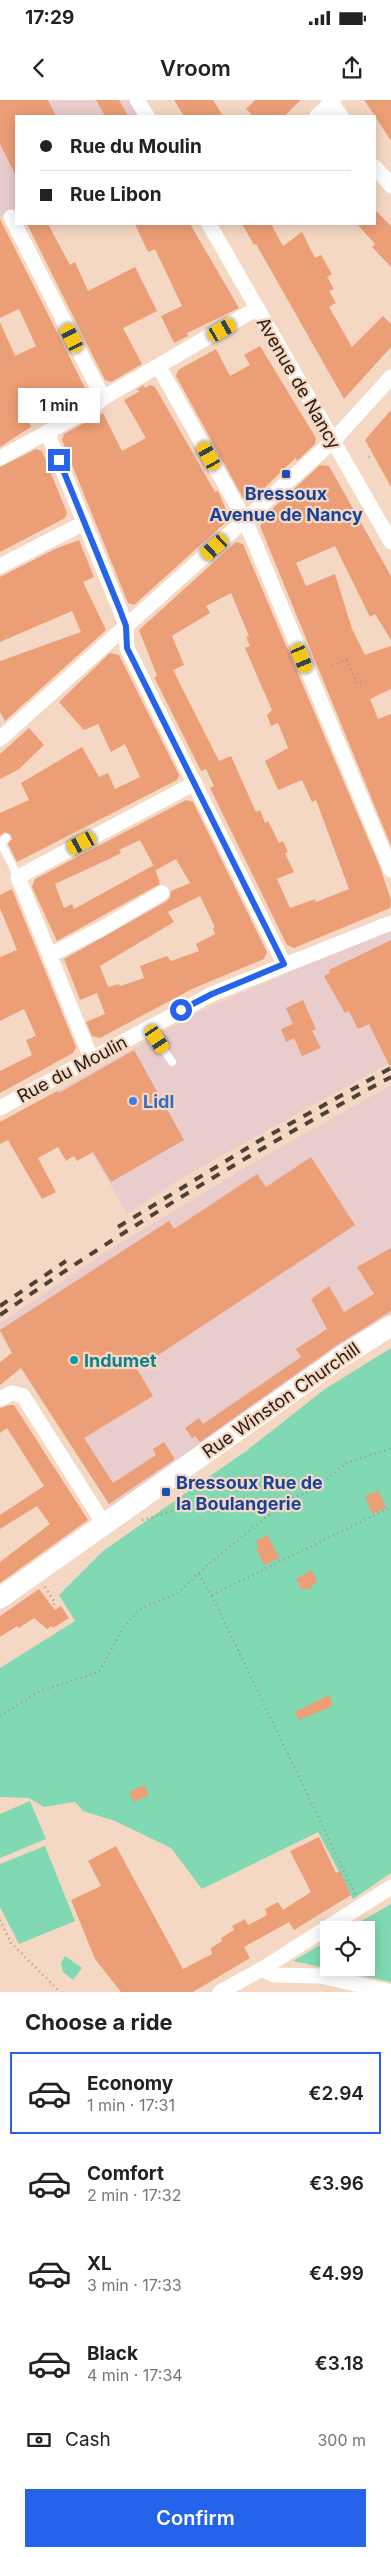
<!DOCTYPE html>
<meta charset="utf-8">
<style>
body{margin:0;font-family:Inter,sans-serif;background:#f6f6f6;color:#222;height:100vh;display:flex;flex-direction:column;font-size:19px;white-space:nowrap}
*{box-sizing:border-box;margin:0}
p{font-size:16px;color:#767676}
.icon{flex:none;width:28px;height:28px;fill:none;stroke:currentColor;stroke-width:2;stroke-linecap:round;stroke-linejoin:round}
.map{position:relative;height:1892px;overflow:hidden}
.drawer{display:flex;flex-direction:column;background:#fff;flex:1}
.drawer>*{flex:none}
.top-card{position:absolute;left:15px;top:15px;width:361px;height:110px;border-radius:0px;box-shadow:0 2px 12px #0003;display:grid;align-content:center;height:110px;padding:0 25px;background:#fff}
.controls{position:absolute;left:320px;top:1821px;display:grid;gap:10px}
.controls a{display:grid;place-items:center;width:55px;height:55px;border-radius:0px;background:#fff;box-shadow:0 2px 12px #0003;font-size:25px}
.end{position:absolute;width:22px;height:22px;margin:-11px;border:6px solid #2563eb;background:#fff;box-shadow:0 0 0 2px #fff}
.from{border-radius:50%}
.bubble{position:absolute;height:35px;border-radius:0px;background:#fff;box-shadow:0 2px 12px #0003;font-size:16px;font-weight:600;line-height:35px;text-align:center}
.car{position:absolute;width:15px;height:30px;margin:-15px -8px;border-radius:6px;box-shadow:0 0 4px 1px #0007;background:linear-gradient(#f5c518 24%,#345 0 40%,#f5c518 0 76%,#345 0 86%,#f5c518 0)}
.top-card b{display:flex;align-items:center;gap:18px;height:48px;font-size:19px}
.top-card b+b{border-top:1px solid #e0e0e0}
.top-card i{width:12px;height:12px;background:#222}
ul{padding:0;list-style:none}
li{display:flex;align-items:center;gap:15px;height:82px;margin:0 10px 8px;padding:0 15px;border:2px solid transparent;border-radius:0px}
li div{flex:1}
li b{display:block;font-size:19px}
li em{font-style:normal;font-weight:600}
li.on{border-color:#2563eb}
li>.icon{width:45px;height:45px;stroke-width:1.5}
h2{padding:0 25px;font-size:22px;line-height:60px}
.pay{display:flex;align-items:center;gap:12px;height:55px;padding:0 25px;font-size:19px}
.pay p{margin-inline-start:auto}
.action{display:flex;gap:10px;margin-top:auto;padding:10px 25px}
.action a{flex:1;height:58px;border-radius:0px;background:#2563eb;color:#fff;font-size:20px;font-weight:600;line-height:58px;text-align:center}
.status{display:flex;justify-content:space-between;align-items:center;height:35px;padding:0 25px;background:#fff;direction:ltr}
.status svg{height:14px;fill:currentColor}
header{display:flex;justify-content:space-between;align-items:center;height:65px;padding:0 25px;background:#fff;font-size:22px;font-weight:600}
.map>svg:first-child{display:block}
</style>
<div class="status"><b>17:29</b><svg viewBox="0 0 49 12"><path d="M0 12V9h3v3zM5 12V6h3v6zM10 12V3h3v9zM15 12V0h3v12zM26 1h20v11H26zM47 4h2v5h-2z"/></svg></div>
<header><svg class="icon" aria-label="back" viewBox="0 0 24 24"><path d="M15 5l-7 7 7 7"/></svg>Vroom<svg class="icon" aria-label="share" viewBox="0 0 24 24"><path d="M12 15V3M7 8l5-5 5 5M5 13v7h14v-7"/></svg></header>
<div class="map">
<svg width="391" height="1892" viewBox="0 0 391 1892">
<rect width="100%" height="100%" fill="#f5d8c3"/>
<g fill="#e8cdcc">
<polygon points="0,0 137,0 147,16 16,16 16,110 0,118"/>
<polygon points="391,831 391,962 185,1076 127,1114 57,991 206,908 279,877 284,864"/>
<polygon points="391,985 391,1218 112,1409 0,1235 0,1223 112,1148 248,1066"/>
</g>
<g fill="#80d9b2">
<polygon points="391,1248 391,1773 353,1799 318,1732 202,1789 171,1748 115,1721 83,1711 75,1702 44,1707 29,1698 0,1697 0,1568 75,1521 59,1495 103,1451 246,1351 325,1289"/>
<polygon points="30,1701 46,1739 0,1758 0,1714"/>
<polygon points="45,1746 75,1821 19,1844 0,1807 0,1764"/>
<polygon points="391,1804 391,1882 293,1861 329,1840 329,1868 366,1868 366,1830 346,1830"/>
<polygon points="65,1856 82,1868 73,1880 63,1872 61,1863"/>
</g>
<g fill="#ec9e76" fill-rule="evenodd">
<polygon points="0,0 48,0 56,16 16,16 16,76 0,44"/>
<polygon points="96,0 119,0 128,16 105,16"/>
<polygon points="174,0 213,0 223,16 184,16"/>
<polygon points="255,0 301,0 284,16 253,16 246,9"/>
<polygon points="364,0 391,0 391,41 375,16"/>
<polygon points="375,110 391,126 391,167 372,147 375,144 357,124 375,124"/>
<polygon points="0,119 87,292 84,298 50,317 48,313 29,322 31,327 0,347 0,222 15,256 36,246 19,209 0,218"/>
<polygon points="27,124 48,124 70,165 75,162 88,191 135,167 157,211 123,228 142,264 111,282 105,280"/>
<polygon points="135,124 190,124 239,208 187,233 188,236 174,243 161,216 182,206 155,149 148,152"/>
<polygon points="242,124 271,124 283,146 302,132 315,158 321,155 332,174 327,177 334,189 329,191 336,203 329,207 352,247 383,216 391,224 391,247 344,299 256,144 254,145"/>
<polygon points="260,246 316,338 315,344 297,361 296,358 287,366 253,399 243,398 176,276 178,270 216,249 230,276 250,265 244,255"/>
<polygon points="144,285 145,288 150,285 155,287 215,392 218,391 228,414 227,421 134,505 128,503 62,340 64,334 103,313 122,351 146,338 124,300 140,291 136,290"/>
<polygon points="391,310 391,387 365,340"/>
<polygon points="36,349 42,351 67,413 65,418 0,452 0,367"/>
<polygon points="320,365 329,366 391,476 391,540 375,514 370,517 335,446 296,463 306,486 335,474 352,529 365,555 391,546 391,589 370,599 378,619 391,614 391,746 260,426 269,412"/>
<polygon points="79,440 94,477 83,482 106,530 5,621 0,612 0,561 81,532 72,511 0,542 0,477 55,449"/>
<path d="M236,442L243,444L380,767L391,800L390,808L294,848L287,845L210,688L214,686L206,669L201,671L154,577L157,576L139,530ZM231,493L249,536L246,537L250,546L245,548L272,610L267,615L271,626L278,623L288,648L265,661L278,690L302,680L312,702L316,700L349,789L316,802L315,799L290,808L277,779L294,772L285,753L288,752L283,741L279,743L268,721L265,723L260,710L256,712L231,656L219,661L173,570L184,565L172,536L210,513L206,506Z"/>
<polygon points="110,553 119,555 179,675 177,680 17,762 8,744 12,739 10,734 5,732 0,736 0,713 29,700 21,683 82,647 99,677 108,673 115,689 140,677 125,644 111,652 98,624 84,630 59,602"/>
<polygon points="29,628 44,645 19,669 0,679 0,654"/>
<path d="M186,700L193,702L231,779L267,852L264,859L192,889L100,938L92,936L86,922L105,914L97,893L80,900L64,859L167,801L170,797L171,791L190,783L176,759L156,770L140,740L119,750L121,753L109,759L55,784L64,808L72,804L74,809L154,765L160,784L57,841L32,787L35,779ZM200,796L215,827L213,828L215,834L196,844L199,851L171,861L167,856L140,866L144,878L120,886L119,884L108,887L100,866L174,822L168,812Z"/>
<polygon points="12,789 76,947 73,953 0,993 0,971 32,955 26,940 36,936 24,909 0,921 0,857 17,850 0,808 0,795"/>
<polygon points="391,840 391,969 369,924 358,929 349,911 345,913 324,876 330,873 329,870"/>
<polygon points="303,900 316,929 312,931 321,948 302,956 294,938 286,942 281,929 293,924 286,908"/>
<polygon points="134,950 184,1040 111,1082 93,1052 77,1061 74,1056 66,1061 58,1047 38,1058 56,1092 42,1099 8,1040 0,1044 0,1022 57,991 59,993"/>
<polygon points="311,1057 355,1125 137,1269 153,1296 84,1338 113,1383 156,1355 153,1349 164,1342 175,1359 109,1404 21,1268 0,1285 0,1262 12,1253 0,1230 169,1121 174,1129 257,1074 266,1087"/>
<polygon points="391,1148 391,1211 337,1245 200,1342 195,1336 192,1338 185,1328 199,1318 203,1324 301,1257 296,1249 327,1229 311,1199 329,1186 344,1212 374,1194 357,1167"/>
<polygon points="10,1305 14,1305 88,1420 0,1483 0,1462 50,1424 37,1406 0,1429 0,1415 44,1386 7,1328 0,1333 0,1308"/>
<polygon points="379,1391 386,1408 372,1414 365,1396"/>
<polygon points="267,1435 279,1458 264,1465 256,1448 259,1447 256,1441"/>
<polygon points="312,1470 317,1482 312,1484 312,1488 301,1490 296,1479"/>
<polygon points="39,1489 55,1510 61,1506 69,1518 53,1528 52,1526 47,1529 34,1518 19,1528 17,1526 0,1537 0,1516"/>
<polygon points="329,1595 333,1606 299,1620 295,1612"/>
<polygon points="144,1685 149,1695 134,1702 129,1692"/>
<polygon points="319,1737 336,1773 340,1771 351,1795 294,1830 289,1822 244,1847 250,1858 193,1892 121,1892 95,1859 71,1800 101,1786 88,1761 116,1746 183,1869 212,1854 211,1848 222,1841 221,1838 234,1830 232,1826 245,1819 248,1825 258,1820 267,1815 265,1809 278,1802 283,1810 311,1792 290,1751"/>
</g>
<g fill="none" stroke-linecap="round" stroke-linejoin="round">
<g stroke="#ab9584" stroke-width="2.5" stroke-dasharray="1 4" stroke-linecap="butt">
<polyline points="369,357 373,355"/>
<polyline points="332,565 347,560 357,584 365,581"/>
<polyline points="142,1420 194,1405 287,1400"/>
<polyline points="199,1474 215,1502 355,1794"/>
<polyline points="45,1487 55,1503 52,1507"/>
<polyline points="212,1495 391,1407"/>
<polyline points="0,1616 40,1591 99,1572 123,1528 140,1509 179,1492 204,1468 287,1400 314,1390 346,1363 391,1348"/>
<polyline points="0,1820 11,1843 60,1892"/>
</g>
<g stroke="#fff" stroke-width="8">
<polyline points="6,738 1,743 18,777"/>
<polyline points="149,927 172,962"/>
</g>
<g stroke="#fff" stroke-width="15">
<polyline points="137,0 147,16"/>
<polyline points="330,0 341,16"/>
<polyline points="317,16 334,0"/>
<polyline points="375,67 391,86"/>
<polyline points="11,117 103,298"/>
<polyline points="209,124 391,442"/>
<polyline points="159,267 245,420 391,770"/>
<polyline points="47,332 120,510 126,526 127,548 284,864"/>
<polyline points="0,358 92,308 103,298 256,209"/>
<polyline points="0,466 84,423"/>
<polyline points="0,639 333,341 391,277"/>
<polyline points="50,855 101,829 162,793"/>
<polyline points="91,958 18,777 195,683"/>
<polyline points="0,1008 212,894 391,823"/>
<polyline points="0,1299 12,1293 23,1296 104,1424"/>
<polyline points="262,1869 274,1875 320,1876 391,1892"/>
<polyline points="220,1892 262,1869 391,1787"/>
</g>
<polyline stroke="#fff" stroke-width="21" points="0,1498 344,1255 391,1226"/>
<g stroke="#4e4035" stroke-width="4" stroke-dasharray="9 9" stroke-linecap="butt">
<polyline points="118,1127 257,1042 391,968"/>
<polyline points="0,1206 66,1161"/>
<path d="M0,1215C126,1128 256,1049 391,977"/>
</g>
</g>
<g fill="none" stroke-linecap="round" stroke-linejoin="round">
<polyline stroke="#2563eb" stroke-width="6" points="59,360 120,510 126,526 127,548 284,864 212,894 181,910"/>
</g>
<g fill="#1a4fb4" stroke="#f5d8c3" stroke-width="2">
<rect x="281" y="369" width="10" height="10" rx="2.5"/>
<rect x="161" y="1387" width="10" height="10" rx="2.5"/>
</g>
<circle fill="#3f7fe0" stroke="#f5d8c3" stroke-width="2" cx="133" cy="1001" r="5"/>
<circle fill="#0f9aa8" stroke="#f5d8c3" stroke-width="2" cx="74" cy="1260" r="5"/>
<g text-anchor="middle" dominant-baseline="central" stroke-width="4.5" stroke-linejoin="round" paint-order="stroke">
<g font-size="18" fill="#251b13" stroke="#f5d8c3">
<text transform="translate(299 283) rotate(60)">Avenue de Nancy</text>
<text transform="translate(72 969) rotate(-28)">Rue du Moulin</text>
<text transform="translate(281 1300) rotate(-35)">Rue Winston Churchill</text>
</g>
<g font-size="18" font-weight="bold" fill="#164399" stroke="#f5d8c3">
<text x="286" y="393">Bressoux<tspan x="286" dy="21">Avenue de Nancy</tspan></text>
<text x="176" y="1382" text-anchor="start">Bressoux Rue de<tspan x="176" dy="21">la Boulangerie</tspan></text>
</g>
<g font-size="18" font-weight="bold" fill="#366cbe" stroke="#f5d8c3" text-anchor="start">
<text x="143" y="1001">Lidl</text>
</g>
<g font-size="18" font-weight="bold" fill="#0d838f" stroke="#f5d8c3" text-anchor="start">
<text x="84" y="1260">Indumet</text>
</g>
</g>
</svg>
<div class="controls">
<a><svg class="icon" aria-label="locate" viewBox="0 0 24 24"><circle cx="12" cy="12" r="6"/><path d="M12 2v4M12 18v4M2 12h4M18 12h4"/></svg></a>
</div>
<i class="end from" style="left:181px;top:910px"></i>
<i class="end" style="left:59px;top:360px"></i>
<div class="bubble" style="left:18px;top:288px;width:82px">1 min</div>
<i class="car" style="left:222px;top:230px;rotate:60deg"></i>
<i class="car" style="left:72px;top:238px;rotate:333deg"></i>
<i class="car" style="left:209px;top:356px;rotate:331deg"></i>
<i class="car" style="left:215px;top:447px;rotate:228deg"></i>
<i class="car" style="left:302px;top:558px;rotate:157deg"></i>
<i class="car" style="left:82px;top:743px;rotate:242deg"></i>
<i class="car" style="left:157px;top:939px;rotate:147deg"></i>
<div class="top-card">
<b><i class="from"></i>Rue du Moulin</b>
<b><i></i>Rue Libon</b>
</div>
</div>
<section class="drawer">
<h2>Choose a ride</h2>
<ul>
<li class="on"><svg class="icon" aria-label="car" viewBox="0 0 24 24"><path d="M5 17H2v-5l4-1 3-4h7l3 4 3 1v5h-3M9 17h6M6 11h13"/><circle cx="7" cy="17" r="2"/><circle cx="17" cy="17" r="2"/></svg><div><b>Economy</b><p>1 min · 17:31</p></div><em>€2.94</em></li>
<li><svg class="icon" aria-label="car" viewBox="0 0 24 24"><path d="M5 17H2v-5l4-1 3-4h7l3 4 3 1v5h-3M9 17h6M6 11h13"/><circle cx="7" cy="17" r="2"/><circle cx="17" cy="17" r="2"/></svg><div><b>Comfort</b><p>2 min · 17:32</p></div><em>€3.96</em></li>
<li><svg class="icon" aria-label="car" viewBox="0 0 24 24"><path d="M5 17H2v-5l4-1 3-4h7l3 4 3 1v5h-3M9 17h6M6 11h13"/><circle cx="7" cy="17" r="2"/><circle cx="17" cy="17" r="2"/></svg><div><b>XL</b><p>3 min · 17:33</p></div><em>€4.99</em></li>
<li><svg class="icon" aria-label="car" viewBox="0 0 24 24"><path d="M5 17H2v-5l4-1 3-4h7l3 4 3 1v5h-3M9 17h6M6 11h13"/><circle cx="7" cy="17" r="2"/><circle cx="17" cy="17" r="2"/></svg><div><b>Black</b><p>4 min · 17:34</p></div><em>€3.18</em></li>
</ul>
<div class="pay"><svg class="icon" aria-label="cash" viewBox="0 0 24 24"><path d="M3 7h18v10H3z"/><circle cx="12" cy="12" r="2"/></svg>Cash<p>300 m</p></div>
<div class="action"><a>Confirm</a></div>
</section>
